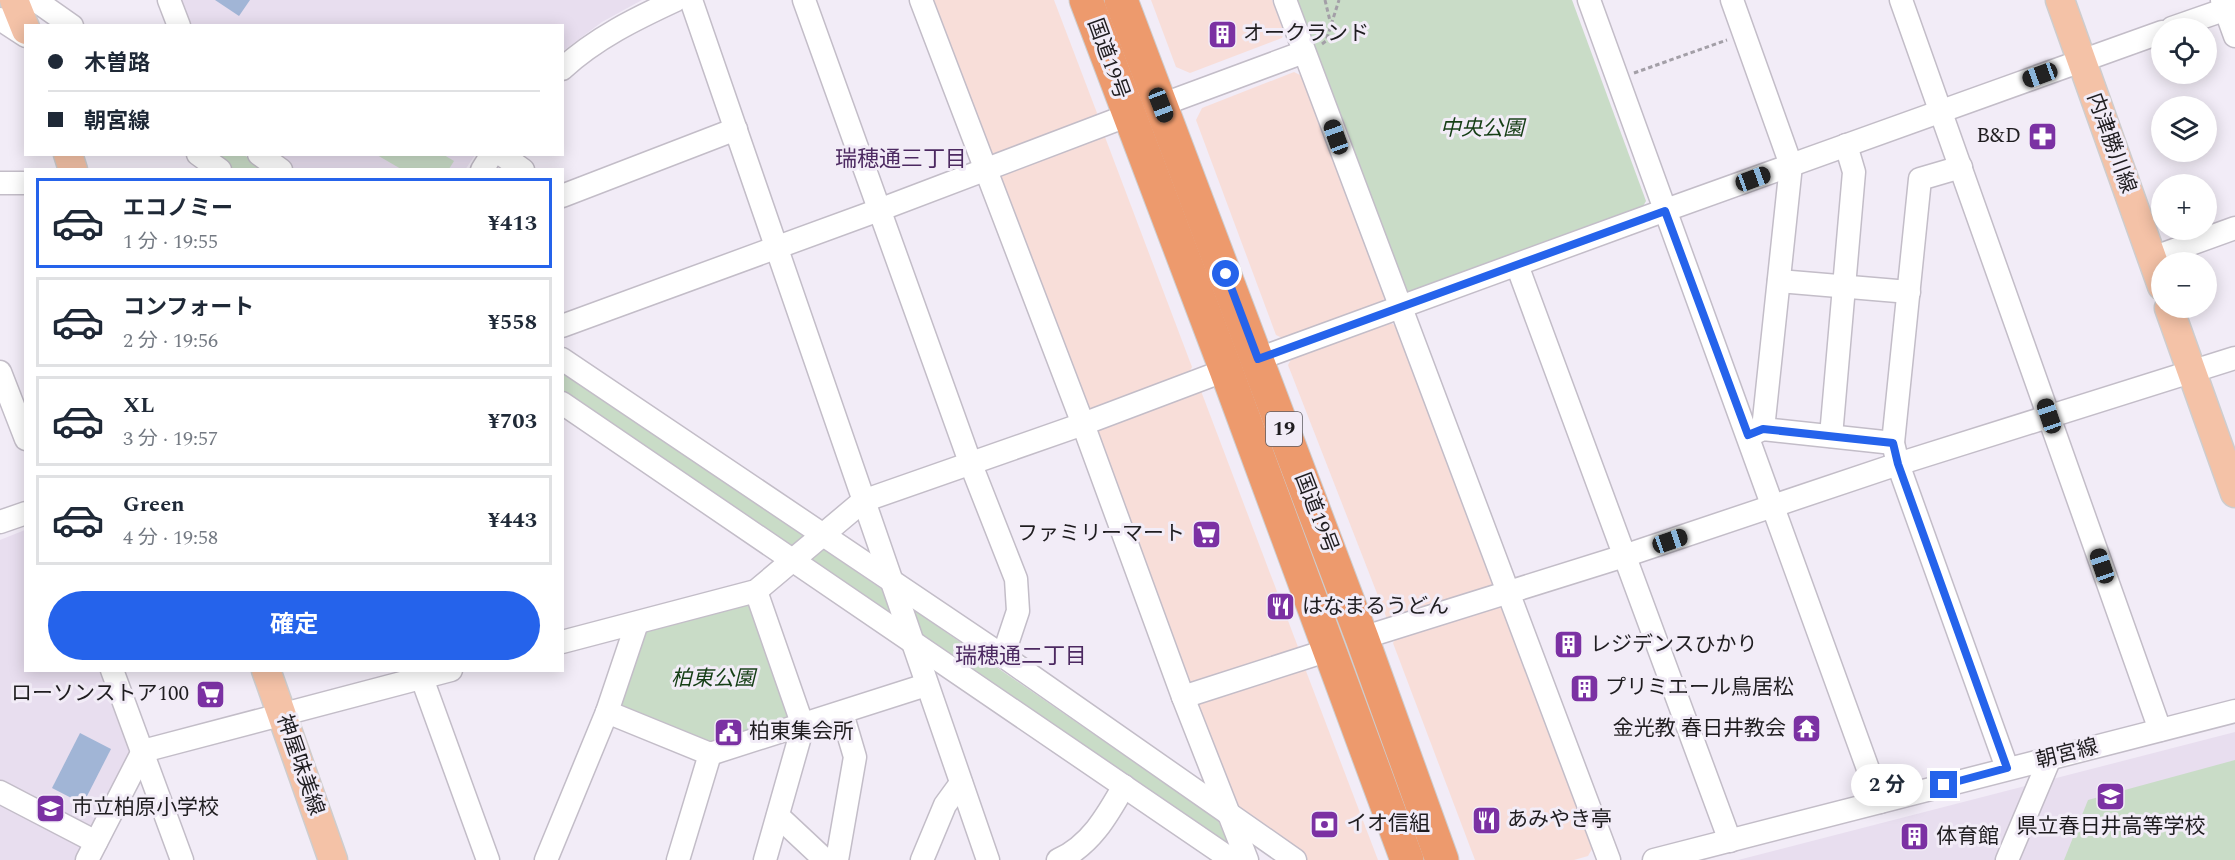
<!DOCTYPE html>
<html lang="ja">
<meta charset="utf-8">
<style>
body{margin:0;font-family:Spectral,"Noto Sans JP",serif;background:#f2f2f3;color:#1f2937;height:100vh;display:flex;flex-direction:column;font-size:22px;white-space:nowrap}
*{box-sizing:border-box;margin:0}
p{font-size:20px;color:#747a83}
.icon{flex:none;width:33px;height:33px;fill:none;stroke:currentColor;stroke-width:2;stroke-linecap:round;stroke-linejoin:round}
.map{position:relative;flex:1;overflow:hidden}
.side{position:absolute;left:24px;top:168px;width:540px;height:504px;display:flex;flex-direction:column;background:#fff;border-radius:0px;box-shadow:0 3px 15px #0003}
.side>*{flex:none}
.banner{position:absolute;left:24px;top:24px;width:540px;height:132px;border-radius:0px;box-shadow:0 3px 15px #0003;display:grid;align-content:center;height:132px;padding:0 24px;background:#fff}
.tools{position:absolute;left:2151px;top:18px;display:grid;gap:12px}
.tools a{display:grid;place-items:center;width:66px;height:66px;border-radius:50%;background:#fff;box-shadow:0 3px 15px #0003;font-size:30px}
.end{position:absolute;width:27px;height:27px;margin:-14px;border:8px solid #2563eb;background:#fff;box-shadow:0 0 0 3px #fff}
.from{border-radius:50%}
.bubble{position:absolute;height:42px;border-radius:21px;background:#fff;box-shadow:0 3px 15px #0003;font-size:20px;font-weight:700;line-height:42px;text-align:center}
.car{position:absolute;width:18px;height:36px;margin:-18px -9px;border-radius:8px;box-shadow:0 0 4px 2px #0007;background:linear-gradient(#222 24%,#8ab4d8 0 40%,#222 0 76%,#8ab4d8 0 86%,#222 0)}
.banner b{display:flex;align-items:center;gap:21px;height:57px;font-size:22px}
.banner b+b{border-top:2px solid #e0e1e3}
.banner i{width:15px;height:15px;background:#1f2937}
ul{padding:10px 0 0;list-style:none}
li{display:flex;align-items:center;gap:18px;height:90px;margin:0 12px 9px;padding:0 12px;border:3px solid #e0e1e3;border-radius:0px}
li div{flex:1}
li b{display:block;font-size:22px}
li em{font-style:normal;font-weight:700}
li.selected{border-color:#2563eb}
li>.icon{width:54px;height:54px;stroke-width:1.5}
.button{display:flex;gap:12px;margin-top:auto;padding:12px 24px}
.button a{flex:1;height:69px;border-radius:36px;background:#2563eb;color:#fff;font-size:24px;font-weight:700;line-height:69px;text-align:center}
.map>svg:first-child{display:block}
</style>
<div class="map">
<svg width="2235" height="860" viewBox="0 0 2235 860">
<rect width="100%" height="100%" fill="#f2ecf7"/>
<g fill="#f8ded9">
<polygon points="933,0 1054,0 1097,113 1094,119 997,157 990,153"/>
<polygon points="1151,0 1272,0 1284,33 1282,38 1190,73 1176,67"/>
<polygon points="1294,72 1302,76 1385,297 1381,304 1284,339 1276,335 1196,120 1202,108"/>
<polygon points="1099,134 1105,137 1192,367 1189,373 1091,409 1085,406 999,178 1002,172"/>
<polygon points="1389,322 1396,326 1492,583 1490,589 1387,619 1288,365 1292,358"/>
<polygon points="1201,391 1298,647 1294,654 1196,686 1189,682 1095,435 1098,428"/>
<polygon points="1495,604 1501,607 1592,849 1588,856 1574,860 1475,860 1393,643 1397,636"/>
<polygon points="1300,668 1306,671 1378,860 1305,860 1238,812 1198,707 1202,700"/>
</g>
<g fill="#e8deef">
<polygon points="177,0 642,0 602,22 563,51 562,26 186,25"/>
<polygon points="272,155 475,155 465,170 295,169"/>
<polygon points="25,530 26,670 101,671 129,747 128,755 75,860 0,860 0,540"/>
<polygon points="2235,732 2235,860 1738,860"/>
</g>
<g fill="#c9dcc7">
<polygon points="1295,0 1572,0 1646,201 1642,208 1411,292 1404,290"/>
<polygon points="209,155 244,155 266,169 231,169"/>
<polygon points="377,155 444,155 454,161 449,169 401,169"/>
<polygon points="562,371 804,536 788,549 563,395"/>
<polygon points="823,549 886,592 895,622 807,562"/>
<polygon points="753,602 792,711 789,722 710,747 616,708 645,632"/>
<polygon points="908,606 1218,820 1231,851 917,639"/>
<polygon points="2235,760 2235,860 2064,860 2088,800"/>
</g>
<g fill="#a1b5d6">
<polygon points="215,0 250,0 239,16"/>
<polygon points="80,733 111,749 83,804 52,788"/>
</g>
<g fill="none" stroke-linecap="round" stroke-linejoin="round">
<defs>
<g id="minor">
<polyline points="35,0 72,26"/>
<polyline points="169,0 179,26"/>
<polyline points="691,0 988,860"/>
<polyline points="804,0 970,462 1016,579 1018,611 1003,656"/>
<polyline points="921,0 1083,424 1183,697 1247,860"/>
<polyline points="1285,0 1609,860"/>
<polyline points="1589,0 1880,802"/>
<polyline points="1732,0 1791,165 1763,429"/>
<polyline points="1901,0 2160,730"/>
<polyline points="2222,0 2235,36"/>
<polyline points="0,19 26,36"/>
<polyline points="2172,28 2235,6"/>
<path d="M562,69C596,38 635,19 676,0"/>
<polyline points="1161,105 1304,52"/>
<polyline points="198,154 220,170"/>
<polyline points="259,154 281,170"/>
<polyline points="501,154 523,170"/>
<polyline points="1961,167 1920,179 1893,443 1898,464 2007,768"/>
<polyline points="482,170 492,154"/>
<polyline points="0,183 26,183"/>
<polyline points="562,196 736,129"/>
<polyline points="2152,258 2235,228"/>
<polyline points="1517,265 1730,841"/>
<polyline points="1779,281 1909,292"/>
<polyline points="562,326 879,210 1129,115"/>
<polyline points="562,359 1003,656 1295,860"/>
<polyline points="1258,359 1652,215 2162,32"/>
<polyline points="0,372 26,439"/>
<polyline points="562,403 1232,860"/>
<polyline points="1750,435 1763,429 1893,443"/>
<polyline points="1831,436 1854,172 1846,145"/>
<polyline points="0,522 26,513"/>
<polyline points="756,591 803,726 765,860"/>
<polyline points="1362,638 1624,556 1898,464 2235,358"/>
<polyline points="562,642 756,591 863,501 1083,424 1226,370"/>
<polyline points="112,670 182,860"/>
<polyline points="419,670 488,860"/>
<polyline points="1183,697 1329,650"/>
<polyline points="607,712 710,754 926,685"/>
<polyline points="0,792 96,842"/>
<polyline points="778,816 825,860"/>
<polyline points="87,860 143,751 451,670"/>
<polyline points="546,860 607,712 637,623"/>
<polyline points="678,860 710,754"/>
<polyline points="837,860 855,757 842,713"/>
<polyline points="922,860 945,805 961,783"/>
<path d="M1058,860C1090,846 1107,816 1124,786"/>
<polyline points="1654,860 2235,711"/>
<polyline points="2007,860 2050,758"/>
</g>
<g id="major">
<polyline points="14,0 26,30"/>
<polyline points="2060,0 2162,286"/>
<polyline points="68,154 73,170"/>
<polyline points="2169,308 2235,493"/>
<polyline points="266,670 333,860"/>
</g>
<g id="highway">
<polyline points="1086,0 1226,370 1407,860"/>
<polyline points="1121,0 1362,638 1442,860"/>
</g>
</defs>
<use href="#minor" stroke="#c3bdc8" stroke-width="25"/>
<use href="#major" stroke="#cecdce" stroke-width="31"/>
<use href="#highway" stroke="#cecdce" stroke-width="35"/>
<g stroke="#a39fa7" stroke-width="3" stroke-dasharray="4.5 3" stroke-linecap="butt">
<polyline points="1325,0 1330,21"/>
<polyline points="1322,44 1326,41 1339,0"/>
<polyline points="1634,73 1727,40"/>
</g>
<use href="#minor" stroke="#fff" stroke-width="22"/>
<use href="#major" stroke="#f4c2a7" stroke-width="28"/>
<use href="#highway" stroke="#ed9a6d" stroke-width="33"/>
</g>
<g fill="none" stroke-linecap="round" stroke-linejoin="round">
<polyline stroke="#2563eb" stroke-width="8" points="1226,274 1258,359 1665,211 1748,435 1763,429 1893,443 1898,464 2007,768 1944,785"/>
</g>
<defs>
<symbol id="building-square" viewBox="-11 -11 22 22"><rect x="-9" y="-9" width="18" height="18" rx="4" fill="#7b31a3" stroke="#f2ecf7"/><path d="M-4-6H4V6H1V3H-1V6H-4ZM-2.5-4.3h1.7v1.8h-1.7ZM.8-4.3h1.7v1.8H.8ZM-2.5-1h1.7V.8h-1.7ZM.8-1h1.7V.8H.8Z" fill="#fff"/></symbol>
<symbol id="pharmacy-square" viewBox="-11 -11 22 22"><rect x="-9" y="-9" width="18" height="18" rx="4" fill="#7b31a3" stroke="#f2ecf7"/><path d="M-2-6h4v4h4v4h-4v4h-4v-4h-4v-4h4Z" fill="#fff"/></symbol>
<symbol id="supermarket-square" viewBox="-11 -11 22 22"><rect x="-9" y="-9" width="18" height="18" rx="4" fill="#7b31a3" stroke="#f2ecf7"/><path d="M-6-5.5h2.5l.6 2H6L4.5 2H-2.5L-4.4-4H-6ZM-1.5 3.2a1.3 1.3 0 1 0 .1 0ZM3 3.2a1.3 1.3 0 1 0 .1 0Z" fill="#fff"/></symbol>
<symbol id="restaurant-square" viewBox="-11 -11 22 22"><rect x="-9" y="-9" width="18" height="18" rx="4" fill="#7b31a3" stroke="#f2ecf7"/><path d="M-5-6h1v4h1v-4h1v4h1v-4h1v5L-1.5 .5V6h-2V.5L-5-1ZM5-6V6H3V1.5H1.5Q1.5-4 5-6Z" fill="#fff"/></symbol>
<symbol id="temple-square" viewBox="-11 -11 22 22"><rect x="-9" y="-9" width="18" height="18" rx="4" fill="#7b31a3" stroke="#f2ecf7"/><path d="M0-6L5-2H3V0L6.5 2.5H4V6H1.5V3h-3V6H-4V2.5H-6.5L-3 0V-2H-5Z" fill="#fff"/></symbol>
<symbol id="civic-square" viewBox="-11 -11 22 22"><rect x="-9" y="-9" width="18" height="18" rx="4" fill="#7b31a3" stroke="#f2ecf7"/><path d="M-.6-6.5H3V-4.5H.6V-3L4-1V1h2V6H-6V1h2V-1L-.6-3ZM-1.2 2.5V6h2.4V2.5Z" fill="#fff"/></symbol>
<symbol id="school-square" viewBox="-11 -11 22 22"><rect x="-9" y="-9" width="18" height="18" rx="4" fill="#7b31a3" stroke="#f2ecf7"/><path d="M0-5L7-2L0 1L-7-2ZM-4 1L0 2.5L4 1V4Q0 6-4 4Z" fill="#fff"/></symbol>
<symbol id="bank-square" viewBox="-11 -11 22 22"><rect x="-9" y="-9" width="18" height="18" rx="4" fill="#7b31a3" stroke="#f2ecf7"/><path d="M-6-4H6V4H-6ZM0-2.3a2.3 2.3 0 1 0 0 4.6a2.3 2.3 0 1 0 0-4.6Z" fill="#fff"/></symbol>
</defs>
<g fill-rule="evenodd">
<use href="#building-square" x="1206" y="18" width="33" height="33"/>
<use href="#pharmacy-square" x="2026" y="120" width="33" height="33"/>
<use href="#supermarket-square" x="1190" y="518" width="33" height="33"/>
<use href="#restaurant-square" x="1264" y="590" width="33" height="33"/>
<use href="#building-square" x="1552" y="628" width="33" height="33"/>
<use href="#building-square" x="1568" y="672" width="33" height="33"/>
<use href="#supermarket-square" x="194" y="678" width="33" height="33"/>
<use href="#temple-square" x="1790" y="712" width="33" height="33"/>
<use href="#civic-square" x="712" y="716" width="33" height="33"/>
<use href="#school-square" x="2094" y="780" width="33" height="33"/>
<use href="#school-square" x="34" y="792" width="33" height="33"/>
<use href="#restaurant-square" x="1470" y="804" width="33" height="33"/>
<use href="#bank-square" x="1308" y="808" width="33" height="33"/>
<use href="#building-square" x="1898" y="820" width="33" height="33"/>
</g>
<g text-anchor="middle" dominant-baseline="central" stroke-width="6" stroke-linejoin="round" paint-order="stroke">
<rect fill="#f2ecf7" stroke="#5e5b60" stroke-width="1.5" x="1266" y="412" width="36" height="34" rx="4.5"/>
<g font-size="20" font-weight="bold" fill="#1f1d20">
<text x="1284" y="429">19</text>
</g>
<g font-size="21" fill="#1f1d20" stroke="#f2ecf7" text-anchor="start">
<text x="1243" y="34">オークランド</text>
<text x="2021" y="136" text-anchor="end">B&amp;D</text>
<text x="1185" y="534" text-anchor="end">ファミリーマート</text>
<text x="1302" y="607">はなまるうどん</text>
<text x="1590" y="645">レジデンスひかり</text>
<text x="1605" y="688">プリミエール鳥居松</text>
<text x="189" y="694" text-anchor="end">ローソンストア100</text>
<text x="1786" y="729" text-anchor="end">金光教 春日井教会</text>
<text x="749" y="732">柏東集会所</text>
<text x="72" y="808">市立柏原小学校</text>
<text x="1507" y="820">あみやき亭</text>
<text x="1346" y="824">イオ信組</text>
<text x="2111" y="827" text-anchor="middle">県立春日井高等学校</text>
<text x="1936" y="837">体育館</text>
</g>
<g font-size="21" fill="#1f1d20" stroke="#f2ecf7">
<text transform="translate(1108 59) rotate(70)">国道19号</text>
<text transform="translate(2111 143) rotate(70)">内津勝川線</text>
<text transform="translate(1316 513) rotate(69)">国道19号</text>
<text transform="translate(2067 754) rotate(-14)">朝宮線</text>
<text transform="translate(300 765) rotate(71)">神屋味美線</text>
</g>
<g font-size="21" font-style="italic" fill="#153e15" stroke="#f2ecf7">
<text x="1482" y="129">中央公園</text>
<text x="713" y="679">柏東公園</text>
</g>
<g font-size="22" fill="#4c2961" stroke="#f2ecf7">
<text x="901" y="159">瑞穂通三丁目</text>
<text x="1021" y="656">瑞穂通二丁目</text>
</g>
</g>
</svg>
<div class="tools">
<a><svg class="icon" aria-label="locate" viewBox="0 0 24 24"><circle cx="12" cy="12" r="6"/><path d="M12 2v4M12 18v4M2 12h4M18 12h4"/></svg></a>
<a><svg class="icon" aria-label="layers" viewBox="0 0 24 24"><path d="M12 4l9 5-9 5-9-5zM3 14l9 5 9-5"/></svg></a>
<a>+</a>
<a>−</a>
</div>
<i class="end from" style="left:1226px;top:274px"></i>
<i class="end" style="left:1944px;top:785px"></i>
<div class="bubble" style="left:1851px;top:764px;width:72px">2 分</div>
<i class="car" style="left:2040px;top:75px;rotate:250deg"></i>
<i class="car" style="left:1161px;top:105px;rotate:159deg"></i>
<i class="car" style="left:1336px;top:137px;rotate:340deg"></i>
<i class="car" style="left:1753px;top:179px;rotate:70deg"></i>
<i class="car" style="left:2049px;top:416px;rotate:341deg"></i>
<i class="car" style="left:1670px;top:541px;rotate:71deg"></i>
<i class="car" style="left:2102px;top:566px;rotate:341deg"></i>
<div class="banner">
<b><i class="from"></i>木曽路</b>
<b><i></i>朝宮線</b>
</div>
<section class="side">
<ul>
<li class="selected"><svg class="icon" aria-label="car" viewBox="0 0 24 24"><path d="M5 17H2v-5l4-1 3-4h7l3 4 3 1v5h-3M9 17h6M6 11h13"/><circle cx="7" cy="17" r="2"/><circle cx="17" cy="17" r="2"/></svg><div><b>エコノミー</b><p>1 分 · 19:55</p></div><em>¥413</em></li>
<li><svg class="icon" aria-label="car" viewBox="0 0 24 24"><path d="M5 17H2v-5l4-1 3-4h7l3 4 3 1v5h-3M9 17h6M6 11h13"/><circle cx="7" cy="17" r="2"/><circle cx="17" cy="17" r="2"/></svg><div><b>コンフォート</b><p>2 分 · 19:56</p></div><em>¥558</em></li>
<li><svg class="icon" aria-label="car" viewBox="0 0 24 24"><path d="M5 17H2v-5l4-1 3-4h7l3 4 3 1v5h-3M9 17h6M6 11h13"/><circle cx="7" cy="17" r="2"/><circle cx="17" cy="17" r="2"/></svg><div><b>XL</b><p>3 分 · 19:57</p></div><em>¥703</em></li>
<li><svg class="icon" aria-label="car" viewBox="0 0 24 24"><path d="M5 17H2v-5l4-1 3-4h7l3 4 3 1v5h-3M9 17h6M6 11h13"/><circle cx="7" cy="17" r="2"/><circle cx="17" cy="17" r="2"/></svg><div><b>Green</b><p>4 分 · 19:58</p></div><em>¥443</em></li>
</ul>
<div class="button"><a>確定</a></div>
</section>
</div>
